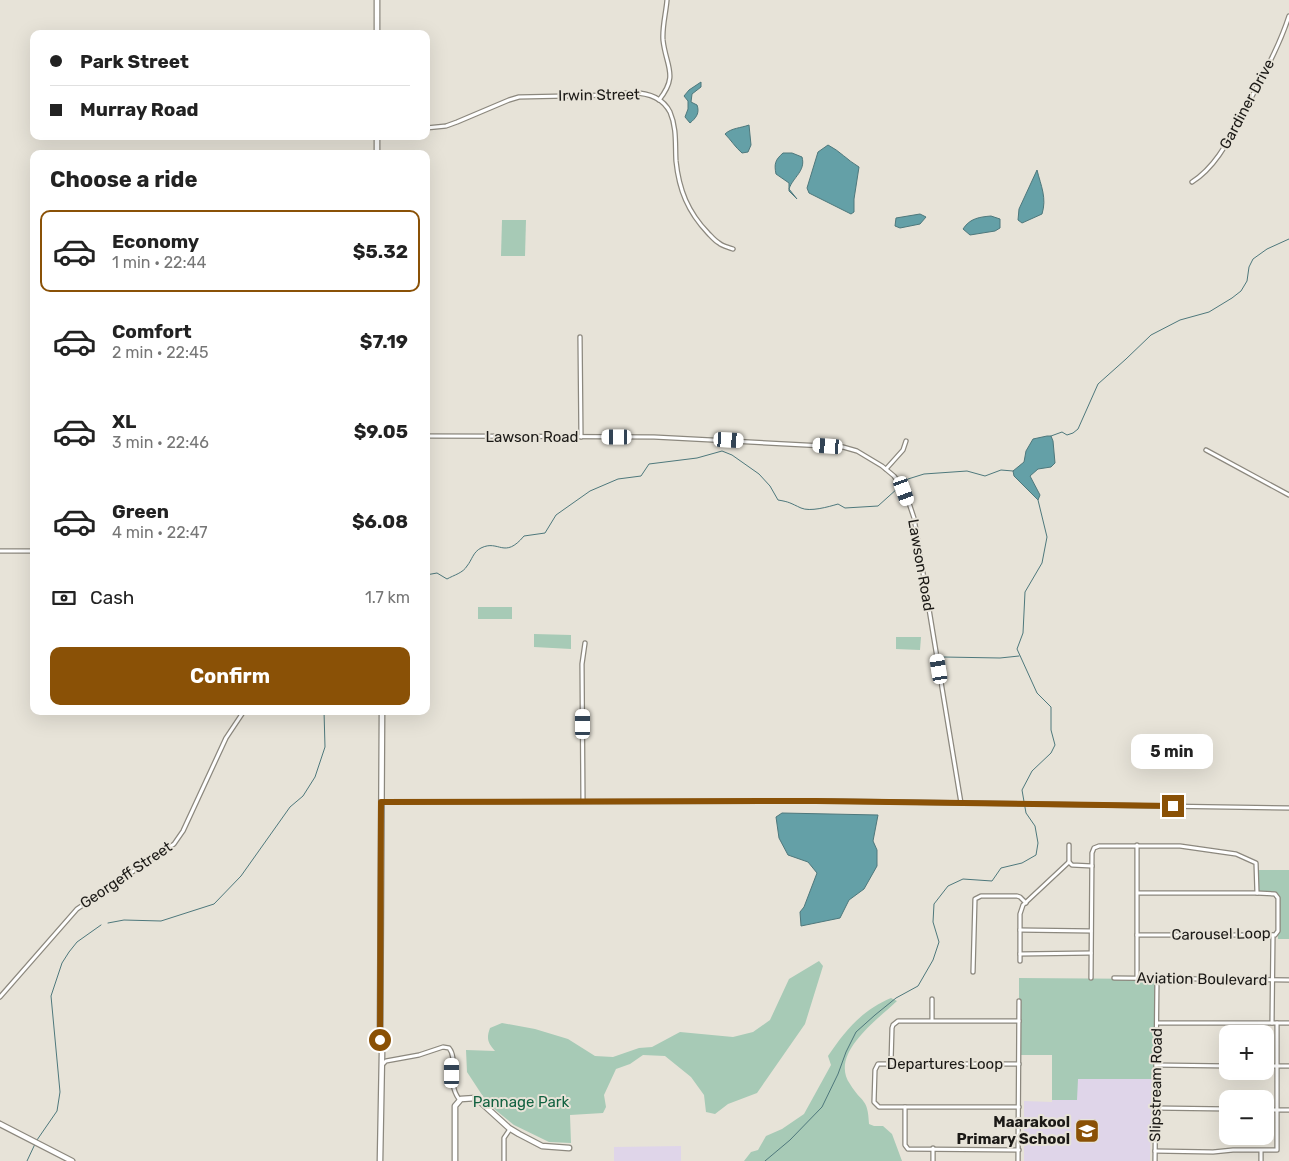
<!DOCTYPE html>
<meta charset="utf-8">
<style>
body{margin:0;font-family:Rubik,sans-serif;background:#f6f6f6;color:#222;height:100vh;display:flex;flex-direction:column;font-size:19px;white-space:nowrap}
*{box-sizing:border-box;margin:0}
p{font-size:16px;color:#767676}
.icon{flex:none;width:28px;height:28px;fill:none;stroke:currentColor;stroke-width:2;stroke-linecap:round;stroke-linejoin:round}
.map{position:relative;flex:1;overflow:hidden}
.sheet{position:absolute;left:30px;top:150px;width:400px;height:565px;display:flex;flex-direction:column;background:#fff;border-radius:10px;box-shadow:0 5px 20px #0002}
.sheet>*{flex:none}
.guide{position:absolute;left:30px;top:30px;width:400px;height:110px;border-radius:10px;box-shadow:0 5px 20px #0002;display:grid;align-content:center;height:110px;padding:0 20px;background:#fff}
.fabs{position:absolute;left:1219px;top:1025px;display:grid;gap:10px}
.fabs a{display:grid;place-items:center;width:55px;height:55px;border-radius:10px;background:#fff;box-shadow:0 5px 20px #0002;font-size:25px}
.end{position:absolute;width:22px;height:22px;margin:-11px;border:6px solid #8a5106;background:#fff;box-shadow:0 0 0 2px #fff}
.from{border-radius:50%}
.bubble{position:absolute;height:35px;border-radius:10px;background:#fff;box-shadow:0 5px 20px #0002;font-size:16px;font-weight:700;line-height:35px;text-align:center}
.car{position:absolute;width:15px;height:30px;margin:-15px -8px;border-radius:6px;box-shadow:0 0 4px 1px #0007;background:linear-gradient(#fff 24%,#345 0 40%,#fff 0 76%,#345 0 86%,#fff 0)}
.guide b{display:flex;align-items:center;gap:18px;height:48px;font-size:19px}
.guide b+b{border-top:1px solid #e0e0e0}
.guide i{width:12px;height:12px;background:#222}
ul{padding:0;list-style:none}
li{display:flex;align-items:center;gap:15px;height:82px;margin:0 10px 8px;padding:0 10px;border:2px solid transparent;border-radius:10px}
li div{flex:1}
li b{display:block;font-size:19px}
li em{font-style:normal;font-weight:700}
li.selected{border-color:#8a5106}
li>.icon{width:45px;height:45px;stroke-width:1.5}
h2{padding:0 20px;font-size:22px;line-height:60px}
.pay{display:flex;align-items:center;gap:12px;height:55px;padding:0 20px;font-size:19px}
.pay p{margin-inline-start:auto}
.primary-button{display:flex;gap:10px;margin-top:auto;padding:10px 20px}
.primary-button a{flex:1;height:58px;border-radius:10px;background:#8a5106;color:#fff;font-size:20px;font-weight:700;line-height:58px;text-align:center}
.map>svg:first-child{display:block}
</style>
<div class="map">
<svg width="1289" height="1161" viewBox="0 0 1289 1161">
<rect width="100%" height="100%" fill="#e7e3d8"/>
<g fill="#dfd5e9">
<polygon points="1152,1078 1150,1161 1024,1161 1024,1101 1052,1102 1052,1079"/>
<polygon points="681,1146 681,1161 614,1161 614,1147"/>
</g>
<g fill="#a7cab6">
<polygon points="502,220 526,220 525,256 501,256"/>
<rect x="478" y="607" width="34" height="12"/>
<polygon points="534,634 571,635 571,649 534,647"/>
<polygon points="896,637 921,637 920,650 896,649"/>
<polygon points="1258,870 1289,870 1289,939 1278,939 1278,898 1275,894 1257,893"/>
<path d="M819,961L823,966L805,1024L757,1093L728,1104L715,1114L706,1112L704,1095L691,1077L665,1056L643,1055L630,1064L616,1069L604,1095L606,1107L603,1113L570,1115L571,1143L549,1142L514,1125L488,1104L467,1072L466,1050L495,1051C488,1043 486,1039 490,1028L502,1023L535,1029L568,1039L595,1056L613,1057L639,1048L652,1047L680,1032L733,1037L753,1032L770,1020L789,979Z"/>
<polygon points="1019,978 1157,979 1156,1079 1078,1079 1077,1100 1052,1100 1052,1055 1019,1055"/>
<path d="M891,998L897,1001C877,1020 829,1054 850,1084C862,1104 868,1097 869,1124L874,1126H883L892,1134L902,1161H744L751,1152L758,1150L766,1136L782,1129L804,1114L831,1065L828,1056C845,1031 862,1010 891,998Z"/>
</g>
<g fill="#64a0a7" stroke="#4e787c">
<path d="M701,82V87L692,94L691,102L697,105C700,113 696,118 690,123L685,117L688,109V101L684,96L689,90Z"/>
<path d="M749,125L751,145L748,152L742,153C735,147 731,140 725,134C731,128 741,128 749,125Z"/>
<path d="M828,145C840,151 847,160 859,167L854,199V212L851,214L809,193L807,188L818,152Z"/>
<path d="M783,153H792L802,157C806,171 793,177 789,189L797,199L789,191V183L776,174C774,164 775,160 783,153Z"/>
<path d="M1037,170C1041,186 1047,198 1042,214L1022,223L1018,220L1019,209Z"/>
<polygon points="920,214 926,217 920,224 900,228 895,226 896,218"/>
<path d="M991,216L1000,219V228L995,231L970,235L963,229C970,218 980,217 991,216Z"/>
<polygon points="1047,436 1051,436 1053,441 1055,463 1051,467 1038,469 1030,476 1040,495 1038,500 1014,476 1013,471 1024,462 1026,451 1033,439"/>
<polygon points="782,813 878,815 873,841 877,850 877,866 864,889 849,900 840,918 801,926 800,912 804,907 817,873 808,862 788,855 779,838 776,817"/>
</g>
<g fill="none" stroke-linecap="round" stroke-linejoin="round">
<g stroke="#4e787c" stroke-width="1">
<polyline points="1051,436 1062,432 1067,435 1073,433 1078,429 1098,384 1126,359 1151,335 1180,320 1209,312 1232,298 1241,291 1247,281 1249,267 1253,259 1267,249 1289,239"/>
<path d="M426,575L437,573L447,579C454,575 463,573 467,566C472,560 473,552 481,548C499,539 504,560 524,536L545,533L556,515L590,491L618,479L641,476L649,464L697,458L722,451L732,455L759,474L770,486L778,500C790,502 790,503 801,508C810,512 828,507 838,504L845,508L878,506L908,479L924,474L967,471L985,476L1001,470L1013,471"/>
<polyline points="943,657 1000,658 1019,656"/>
<polyline points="108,923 124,920 161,921 214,904 241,876 290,807 303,796 315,777 325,747 324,711"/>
<polyline points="37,1140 57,1111 60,1092 51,996 62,963 69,952 77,942 101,925"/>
<polyline points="27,1161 35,1144"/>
<polyline points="765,1161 790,1140 822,1107 838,1074 846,1052 856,1032 875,1015 896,998 918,986 933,960 939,942 933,922 934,904 948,886 963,879 992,881 1001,868 1022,863 1036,855 1038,843 1035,826 1026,813 1022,790 1032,771 1051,753 1055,745 1051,730 1051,707 1037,693 1017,649 1023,633 1025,592 1042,563 1047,537 1038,500"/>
</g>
<defs>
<g id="street">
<path d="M659,100C679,75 666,67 663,40C662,27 666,13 667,0"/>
<path d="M426,128L446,126L457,122L509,100L519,97L612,95C633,91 659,91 670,112C677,128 675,145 676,161C679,190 688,212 708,233C711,236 715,241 719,243C722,246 728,247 733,249"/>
<path d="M1192,182C1220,164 1232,132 1248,104C1263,75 1279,47 1289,16"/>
<polyline points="580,337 581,437"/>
<polyline points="426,436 654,437 843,447 857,451 882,466 894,476 905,491 914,518 961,803"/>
<polyline points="1206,450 1289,495"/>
<polyline points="886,469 903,450 906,441"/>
<polyline points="0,551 34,551"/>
<polyline points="583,801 582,664 585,643"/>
<polyline points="381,802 832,801 1289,808"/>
<polyline points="1069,845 1069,862 1072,865 1092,866"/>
<polyline points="1020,930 1091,931"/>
<polyline points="1137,935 1275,935 1278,931 1278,898 1275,894 1257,893 1138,893"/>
<polyline points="1020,954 1091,953"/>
<polyline points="1020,961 1020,914 1023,905 1069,862"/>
<polyline points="973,972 975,899 981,896 1017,896 1020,897 1026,903"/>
<polyline points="1091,978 1092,853 1094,848 1099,846 1180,846 1236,854 1256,863 1257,893"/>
<polyline points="1114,978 1289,980"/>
<polyline points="1137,979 1137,845"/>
<polyline points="0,997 77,909 174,844 183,831 226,738 244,711"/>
<polyline points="932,1020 932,999"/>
<polyline points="1157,1023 1289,1023"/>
<polyline points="1272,1023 1273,935"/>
<polyline points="891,1063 892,1028 893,1025 898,1021 1019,1021"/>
<polyline points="1019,1064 878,1064 875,1070 874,1102 879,1107 1019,1107"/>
<path d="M382,1065L386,1061L419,1055L443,1047L449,1048C459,1060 446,1082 459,1099"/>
<polyline points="1156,1065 1228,1066"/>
<polyline points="1265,1066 1289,1066"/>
<polyline points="905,1107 905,1145 908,1149 1019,1150"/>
<polyline points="1156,1108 1228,1109"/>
<polyline points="1265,1110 1289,1110"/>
<polyline points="1155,1151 1213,1152 1233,1150 1277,1150 1277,1023"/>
<polyline points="504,1161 504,1138 510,1129"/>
<polyline points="933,1161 933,1148"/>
<polyline points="1018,1161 1019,1001"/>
<polyline points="1155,1161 1157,979"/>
<polyline points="1261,1161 1261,1151"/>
</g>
<g id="secondary">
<polyline points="377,0 377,34"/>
<polyline points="377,154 377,136"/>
<polyline points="0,1124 72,1161"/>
<polyline points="380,1161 382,1053 380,1040 382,711"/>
<polyline points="455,1161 455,1106 461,1099 476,1098 509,1128 519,1134 542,1146 569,1148"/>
</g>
</defs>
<use href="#street" stroke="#8c887e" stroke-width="5.5"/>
<use href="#secondary" stroke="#8c887e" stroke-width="7"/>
<use href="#street" stroke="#fff" stroke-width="3"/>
<use href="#secondary" stroke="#fff" stroke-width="4.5"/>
</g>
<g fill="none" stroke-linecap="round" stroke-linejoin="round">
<polyline stroke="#8a5106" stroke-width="6" points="380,1040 381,802 816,801 1173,806"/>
</g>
<defs>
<symbol id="school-square" viewBox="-11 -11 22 22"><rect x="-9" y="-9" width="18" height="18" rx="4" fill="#8a5106" stroke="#e7e3d8"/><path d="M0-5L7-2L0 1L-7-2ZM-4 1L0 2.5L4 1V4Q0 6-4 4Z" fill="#fff"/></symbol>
</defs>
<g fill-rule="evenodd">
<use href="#school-square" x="1073" y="1117" width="28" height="28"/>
</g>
<g text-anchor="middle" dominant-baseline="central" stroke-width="4" stroke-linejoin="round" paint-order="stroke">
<g font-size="15" fill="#1b1916" stroke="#e7e3d8">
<text transform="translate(599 95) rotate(-1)">Irwin Street</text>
<text transform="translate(1247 104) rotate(-62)">Gardiner Drive</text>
<text x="532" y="437">Lawson Road</text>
<text transform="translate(921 565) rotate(80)">Lawson Road</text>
<text transform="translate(126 875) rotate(-34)">Georgeff Street</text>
<text transform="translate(1221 934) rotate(-1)">Carousel Loop</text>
<text transform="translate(1202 979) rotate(1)">Aviation Boulevard</text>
<text x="945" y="1064">Departures Loop</text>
<text transform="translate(1156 1085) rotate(-89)">Slipstream Road</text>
</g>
<g font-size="15" fill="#136241" stroke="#e7e3d8">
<text x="521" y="1102">Pannage Park</text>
</g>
<g font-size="15" font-weight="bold" fill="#1b1916" stroke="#e7e3d8" text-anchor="end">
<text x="1070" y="1122">Maarakool<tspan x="1070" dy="17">Primary School</tspan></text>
</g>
</g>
</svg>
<div class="fabs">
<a>+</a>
<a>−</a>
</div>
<i class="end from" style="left:380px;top:1040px"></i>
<i class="end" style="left:1173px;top:806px"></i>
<div class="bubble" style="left:1131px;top:734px;width:82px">5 min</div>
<i class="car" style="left:617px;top:437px;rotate:270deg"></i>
<i class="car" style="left:729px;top:440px;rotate:93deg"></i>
<i class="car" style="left:828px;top:446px;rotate:274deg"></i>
<i class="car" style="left:904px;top:491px;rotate:160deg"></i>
<i class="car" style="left:939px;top:669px;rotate:351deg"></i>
<i class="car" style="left:583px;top:724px;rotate:0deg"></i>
<i class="car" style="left:452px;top:1073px;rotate:0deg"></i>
<div class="guide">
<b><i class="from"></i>Park Street</b>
<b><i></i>Murray Road</b>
</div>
<section class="sheet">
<h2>Choose a ride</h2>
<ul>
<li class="selected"><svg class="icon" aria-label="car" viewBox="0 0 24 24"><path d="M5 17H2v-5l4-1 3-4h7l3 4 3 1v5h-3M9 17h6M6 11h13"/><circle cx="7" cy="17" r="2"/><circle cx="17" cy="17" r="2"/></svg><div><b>Economy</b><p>1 min · 22:44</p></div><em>$5.32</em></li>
<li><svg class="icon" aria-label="car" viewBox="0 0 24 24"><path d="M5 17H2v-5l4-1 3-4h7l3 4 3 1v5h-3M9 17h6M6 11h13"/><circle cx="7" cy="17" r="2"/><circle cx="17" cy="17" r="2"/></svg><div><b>Comfort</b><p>2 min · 22:45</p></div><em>$7.19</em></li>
<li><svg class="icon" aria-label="car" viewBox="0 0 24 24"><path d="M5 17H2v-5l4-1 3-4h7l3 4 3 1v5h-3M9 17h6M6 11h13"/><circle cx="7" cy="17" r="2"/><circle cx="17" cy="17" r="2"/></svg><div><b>XL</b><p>3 min · 22:46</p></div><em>$9.05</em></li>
<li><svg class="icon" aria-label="car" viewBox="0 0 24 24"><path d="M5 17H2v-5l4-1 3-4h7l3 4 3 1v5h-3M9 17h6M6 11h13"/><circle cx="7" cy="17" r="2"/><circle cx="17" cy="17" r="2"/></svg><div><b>Green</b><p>4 min · 22:47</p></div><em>$6.08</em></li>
</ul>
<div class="pay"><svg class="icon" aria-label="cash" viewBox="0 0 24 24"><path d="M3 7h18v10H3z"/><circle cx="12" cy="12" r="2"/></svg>Cash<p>1.7 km</p></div>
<div class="primary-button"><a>Confirm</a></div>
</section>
</div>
